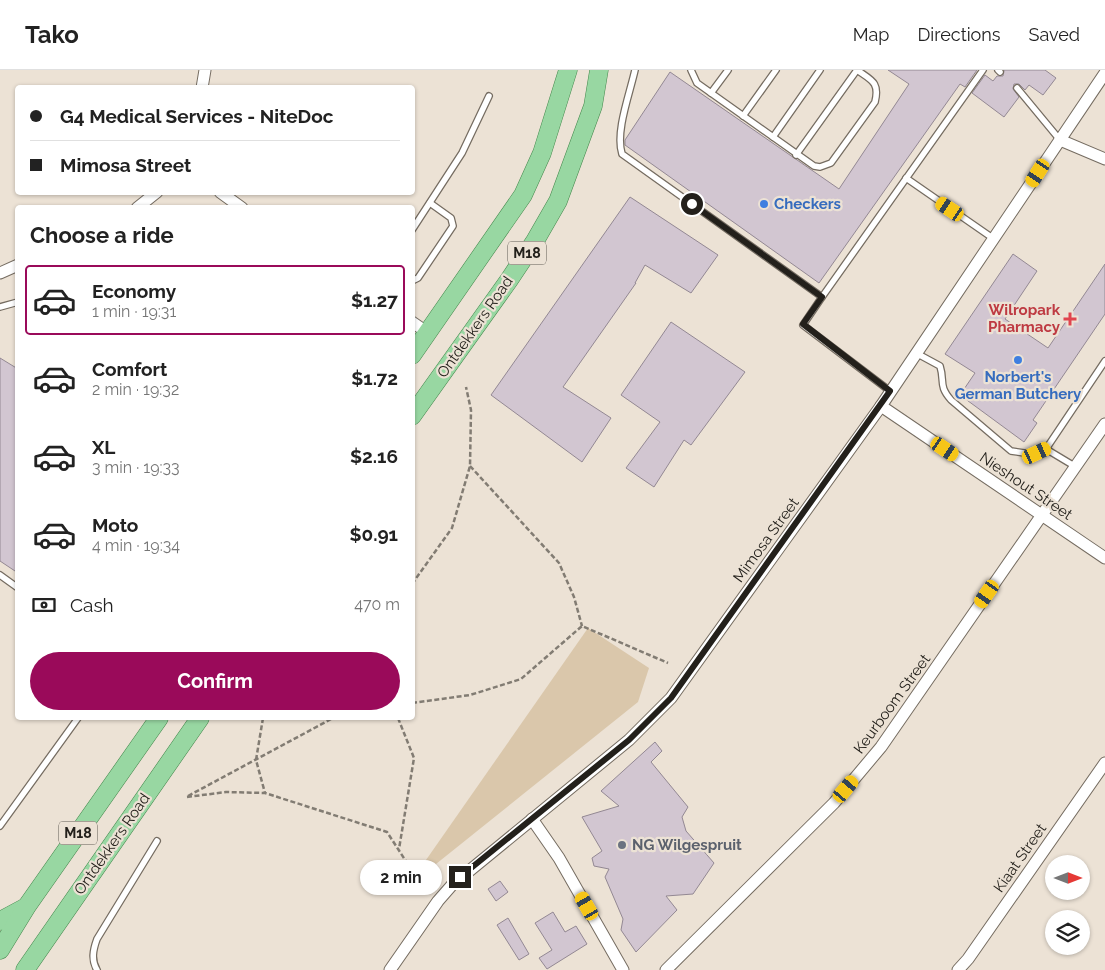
<!DOCTYPE html>
<meta charset="utf-8">
<style>
body{margin:0;font-family:Raleway,sans-serif;background:#f2f2f2;color:#222;height:100vh;display:flex;flex-direction:column;font-size:19px;white-space:nowrap}
*{box-sizing:border-box;margin:0}
p{font-size:16px;color:#767676}
.icon{flex:none;width:28px;height:28px;fill:none;stroke:currentColor;stroke-width:2;stroke-linecap:round;stroke-linejoin:round}
.map{position:relative;flex:1;overflow:hidden}
.side{position:absolute;left:15px;top:135px;width:400px;height:515px;display:flex;flex-direction:column;background:#fff;border-radius:5px;box-shadow:0 1px 4px #0004}
.side>*{flex:none}
.top-card{position:absolute;left:15px;top:15px;width:400px;height:110px;border-radius:5px;box-shadow:0 1px 4px #0004;display:grid;align-content:center;height:110px;padding:0 15px;background:#fff}
.needle{width:32px;rotate:90deg}
.tools{position:absolute;left:1045px;top:785px;display:grid;gap:10px}
.tools a{display:grid;place-items:center;width:45px;height:45px;border-radius:50%;background:#fff;box-shadow:0 1px 4px #0004;font-size:25px}
.end{position:absolute;width:22px;height:22px;margin:-11px;border:6px solid #23201b;background:#fff;box-shadow:0 0 0 2px #fff}
.from{border-radius:50%}
.bubble{position:absolute;height:35px;border-radius:18px;background:#fff;box-shadow:0 1px 4px #0004;font-size:16px;font-weight:700;line-height:35px;text-align:center}
.car{position:absolute;width:15px;height:30px;margin:-15px -8px;border-radius:6px;box-shadow:0 0 4px 1px #0007;background:linear-gradient(#f5c518 24%,#345 0 40%,#f5c518 0 76%,#345 0 86%,#f5c518 0)}
.top-card b{display:flex;align-items:center;gap:18px;height:48px;font-size:19px}
.top-card b+b{border-top:1px solid #e0e0e0}
.top-card i{width:12px;height:12px;background:#222}
ul{padding:0;list-style:none}
li{display:flex;align-items:center;gap:15px;height:70px;margin:0 10px 8px;padding:0 5px;border:2px solid transparent;border-radius:5px}
li div{flex:1}
li b{display:block;font-size:19px}
li em{font-style:normal;font-weight:700}
li.current{border-color:#9a0a5a}
li>.icon{width:45px;height:45px;stroke-width:1.5}
h2{padding:0 15px;font-size:22px;line-height:60px}
.pay{display:flex;align-items:center;gap:12px;height:55px;padding:0 15px;font-size:19px}
.pay p{margin-inline-start:auto}
.button{display:flex;gap:10px;margin-top:auto;padding:10px 15px}
.button a{flex:1;height:58px;border-radius:30px;background:#9a0a5a;color:#fff;font-size:20px;font-weight:700;line-height:58px;text-align:center}
header{display:flex;align-items:center;gap:30px;box-sizing:border-box;height:70px;padding:0 25px;background:#fff;border-bottom:1px solid #e0e0e0}
header strong{font-size:24px}
nav{display:flex;gap:28px;margin-inline-start:auto;font-size:18px}
.map>svg:first-child{display:block}
</style>
<header>
<strong>Tako</strong>
<nav><a>Map</a><a>Directions</a><a>Saved</a></nav>
</header>
<div class="map">
<svg width="1105" height="900" viewBox="0 0 1105 900">
<rect width="100%" height="100%" fill="#ece2d5"/>
<polygon fill="#dac7ab" points="588,558 649,598 638,632 436,794 426,790"/>
<g fill="#d2c6d1" stroke="#938893">
<polygon points="888,0 977,0 965,17 960,14 819,213 625,75 625,70 670,2 839,119 909,14"/>
<polygon points="1004,0 1045,0 1056,8 1043,25 1029,15 1025,20 1019,14 1014,14 1013,19 1019,27 1004,47 972,23 985,5 993,11 997,6 1003,6"/>
<polygon points="630,127 718,185 691,223 645,195 635,213 636,213 563,317 611,348 582,392 491,325"/>
<polygon points="1013,184 1037,201 1005,249 1048,278 1105,194 1105,244 1033,350 1037,353 1024,372 960,325 975,303 945,284"/>
<polygon points="671,252 745,302 691,375 684,370 654,417 626,398 660,352 621,325"/>
<polygon points="0,288 18,299 18,503 0,491"/>
<polygon points="655,672 662,681 651,692 688,737 682,747 686,761 714,793 693,824 666,826 677,840 636,882 621,860 623,849 605,807 609,799 594,796 592,788 602,781 582,747 619,736 601,721"/>
<polygon points="500,811 508,822 496,831 488,819"/>
<polygon points="553,842 565,862 576,856 587,874 547,899 539,888 552,880 535,853"/>
<polygon points="508,848 529,884 519,890 497,855"/>
</g>
<g fill="none" stroke-linecap="round" stroke-linejoin="round">
<defs>
<g id="service">
<path d="M635,0C630,23 615,62 622,84L822,227L803,255L890,321"/>
<path d="M691,0L697,13L814,96L820,97L831,93L875,32C880,12 871,10 857,0"/>
<polyline points="998,0 1000,2"/>
<polyline points="1017,18 1060,70"/>
<polyline points="711,23 728,0"/>
<polyline points="743,46 776,0"/>
<polyline points="773,67 820,0"/>
<polyline points="796,85 857,0"/>
<polyline points="906,108 994,169"/>
<polyline points="412,160 462,83 489,26"/>
<polyline points="412,211 418,208 453,156 451,148 430,133"/>
<polyline points="822,227 983,0"/>
<polyline points="0,237 18,232"/>
<path d="M916,283L940,296C945,312 938,315 951,330L1011,381L1031,384L1046,379L1105,291"/>
<polyline points="1046,379 1076,397"/>
<polyline points="0,505 18,518"/>
<polyline points="0,756 78,648"/>
<path d="M97,900C91,890 93,880 97,869L157,771"/>
</g>
<g id="minor">
<polyline points="202,18 205,0"/>
<polyline points="1060,70 1105,89"/>
<polyline points="220,122 242,138"/>
<polyline points="137,138 157,122"/>
<polyline points="0,203 18,195"/>
<polyline points="412,252 428,263"/>
<polyline points="881,336 1105,488"/>
<polyline points="532,749 559,788 623,900"/>
<polyline points="390,900 438,831 452,815 629,670 671,628 881,336 1105,3"/>
<polyline points="666,900 834,733 881,677 1105,354"/>
<polyline points="958,900 968,889 1105,693"/>
</g>
<g id="primary">
<polyline points="412,285 523,125 542,83 568,0"/>
<polyline points="412,346 509,210 535,171 558,131 593,36 599,0"/>
<polyline points="0,851 26,837"/>
<polyline points="0,880 27,836 159,648"/>
<polyline points="25,900 200,648"/>
</g>
</defs>
<use href="#service" stroke="#756c61" stroke-width="8"/>
<use href="#minor" stroke="#756c61" stroke-width="13"/>
<use href="#primary" stroke="#42864a" stroke-width="19"/>
<g stroke="#827c73" stroke-width="2.5" stroke-dasharray="5 2.5" stroke-linecap="butt">
<polyline points="470,396 559,493 574,527 582,556"/>
<polyline points="412,514 452,458 470,396 471,340 466,317"/>
<polyline points="412,633 470,625 521,609 582,556 668,593"/>
<polyline points="263,648 256,690 265,723"/>
<polyline points="398,648 414,688 399,779"/>
<polyline points="188,726 333,648"/>
<polyline points="187,727 226,722 265,723 387,762 422,816"/>
</g>
<use href="#service" stroke="#fff" stroke-width="5.5"/>
<use href="#minor" stroke="#fff" stroke-width="11"/>
<use href="#primary" stroke="#98d7a2" stroke-width="18"/>
</g>
<g fill="none" stroke-linecap="round" stroke-linejoin="round">
<polyline stroke="#23201b" stroke-width="6" points="460,807 629,670 671,628 890,321 803,254 822,227 692,134"/>
</g>
<g fill="#3f7fe0" stroke="#ece2d5" stroke-width="2">
<circle cx="764" cy="134" r="5"/>
<circle cx="1018" cy="290" r="5"/>
</g>
<path fill="#e0444e" stroke="#ece2d5" stroke-width="2" d="M1067.5 241.5h5v5h5v5h-5v5h-5v-5h-5v-5h5z"/>
<circle fill="#6b7280" stroke="#ece2d5" stroke-width="2" cx="622" cy="775" r="5"/>
<g text-anchor="middle" dominant-baseline="central" stroke-width="4.5" stroke-linejoin="round" paint-order="stroke">
<g fill="#ece2d5" stroke="#5f5a53" stroke-width="1">
<rect x="508" y="171.5" width="38" height="23" rx="4"/>
<rect x="59" y="751.5" width="38" height="23" rx="4"/>
</g>
<g font-size="14" font-weight="bold" fill="#23201b">
<text x="527" y="183">M18</text>
<text x="78" y="763">M18</text>
</g>
<g font-size="15" font-weight="bold" fill="#366cbe" stroke="#ece2d5" text-anchor="start">
<text x="774" y="134">Checkers</text>
<text x="1018" y="307" text-anchor="middle">Norbert's<tspan x="1018" dy="17">German Butchery</tspan></text>
</g>
<g font-size="15" font-weight="bold" fill="#be3a42" stroke="#ece2d5" text-anchor="end">
<text x="1060" y="240">Wilropark<tspan x="1060" dy="17">Pharmacy</tspan></text>
</g>
<g font-size="15" fill="#23201b" stroke="#ece2d5">
<text transform="translate(475 257) rotate(-55)">Ontdekkers Road</text>
<text transform="translate(1026 416) rotate(34)">Nieshout Street</text>
<text transform="translate(766 470) rotate(-54)">Mimosa Street</text>
<text transform="translate(892 634) rotate(-54)">Keurboom Street</text>
<text transform="translate(112 774) rotate(-55)">Ontdekkers Road</text>
<text transform="translate(1020 788) rotate(-55)">Kiaat Street</text>
</g>
<g font-size="15" font-weight="bold" fill="#5b616d" stroke="#ece2d5" text-anchor="start">
<text x="632" y="775">NG Wilgespruit</text>
</g>
</g>
</svg>
<div class="tools">
<a><svg class="needle" viewBox="-14 -14 28 28"><path d="M0-13l5 13h-10z" fill="#e53935"/><path d="M0 13l5-13h-10z" fill="#767676"/></svg></a>
<a><svg class="icon" aria-label="layers" viewBox="0 0 24 24"><path d="M12 4l9 5-9 5-9-5zM3 14l9 5 9-5"/></svg></a>
</div>
<i class="end from" style="left:692px;top:134px"></i>
<i class="end" style="left:460px;top:807px"></i>
<div class="bubble" style="left:360px;top:790px;width:82px">2 min</div>
<i class="car" style="left:1038px;top:103px;rotate:213deg"></i>
<i class="car" style="left:950px;top:139px;rotate:304deg"></i>
<i class="car" style="left:945px;top:379px;rotate:124deg"></i>
<i class="car" style="left:1037px;top:383px;rotate:65deg"></i>
<i class="car" style="left:987px;top:524px;rotate:215deg"></i>
<i class="car" style="left:846px;top:719px;rotate:40deg"></i>
<i class="car" style="left:587px;top:836px;rotate:330deg"></i>
<div class="top-card">
<b><i class="from"></i>G4 Medical Services - NiteDoc</b>
<b><i></i>Mimosa Street</b>
</div>
<section class="side">
<h2>Choose a ride</h2>
<ul>
<li class="current"><svg class="icon" aria-label="car" viewBox="0 0 24 24"><path d="M5 17H2v-5l4-1 3-4h7l3 4 3 1v5h-3M9 17h6M6 11h13"/><circle cx="7" cy="17" r="2"/><circle cx="17" cy="17" r="2"/></svg><div><b>Economy</b><p>1 min · 19:31</p></div><em>$1.27</em></li>
<li><svg class="icon" aria-label="car" viewBox="0 0 24 24"><path d="M5 17H2v-5l4-1 3-4h7l3 4 3 1v5h-3M9 17h6M6 11h13"/><circle cx="7" cy="17" r="2"/><circle cx="17" cy="17" r="2"/></svg><div><b>Comfort</b><p>2 min · 19:32</p></div><em>$1.72</em></li>
<li><svg class="icon" aria-label="car" viewBox="0 0 24 24"><path d="M5 17H2v-5l4-1 3-4h7l3 4 3 1v5h-3M9 17h6M6 11h13"/><circle cx="7" cy="17" r="2"/><circle cx="17" cy="17" r="2"/></svg><div><b>XL</b><p>3 min · 19:33</p></div><em>$2.16</em></li>
<li><svg class="icon" aria-label="car" viewBox="0 0 24 24"><path d="M5 17H2v-5l4-1 3-4h7l3 4 3 1v5h-3M9 17h6M6 11h13"/><circle cx="7" cy="17" r="2"/><circle cx="17" cy="17" r="2"/></svg><div><b>Moto</b><p>4 min · 19:34</p></div><em>$0.91</em></li>
</ul>
<div class="pay"><svg class="icon" aria-label="cash" viewBox="0 0 24 24"><path d="M3 7h18v10H3z"/><circle cx="12" cy="12" r="2"/></svg>Cash<p>470 m</p></div>
<div class="button"><a>Confirm</a></div>
</section>
</div>
